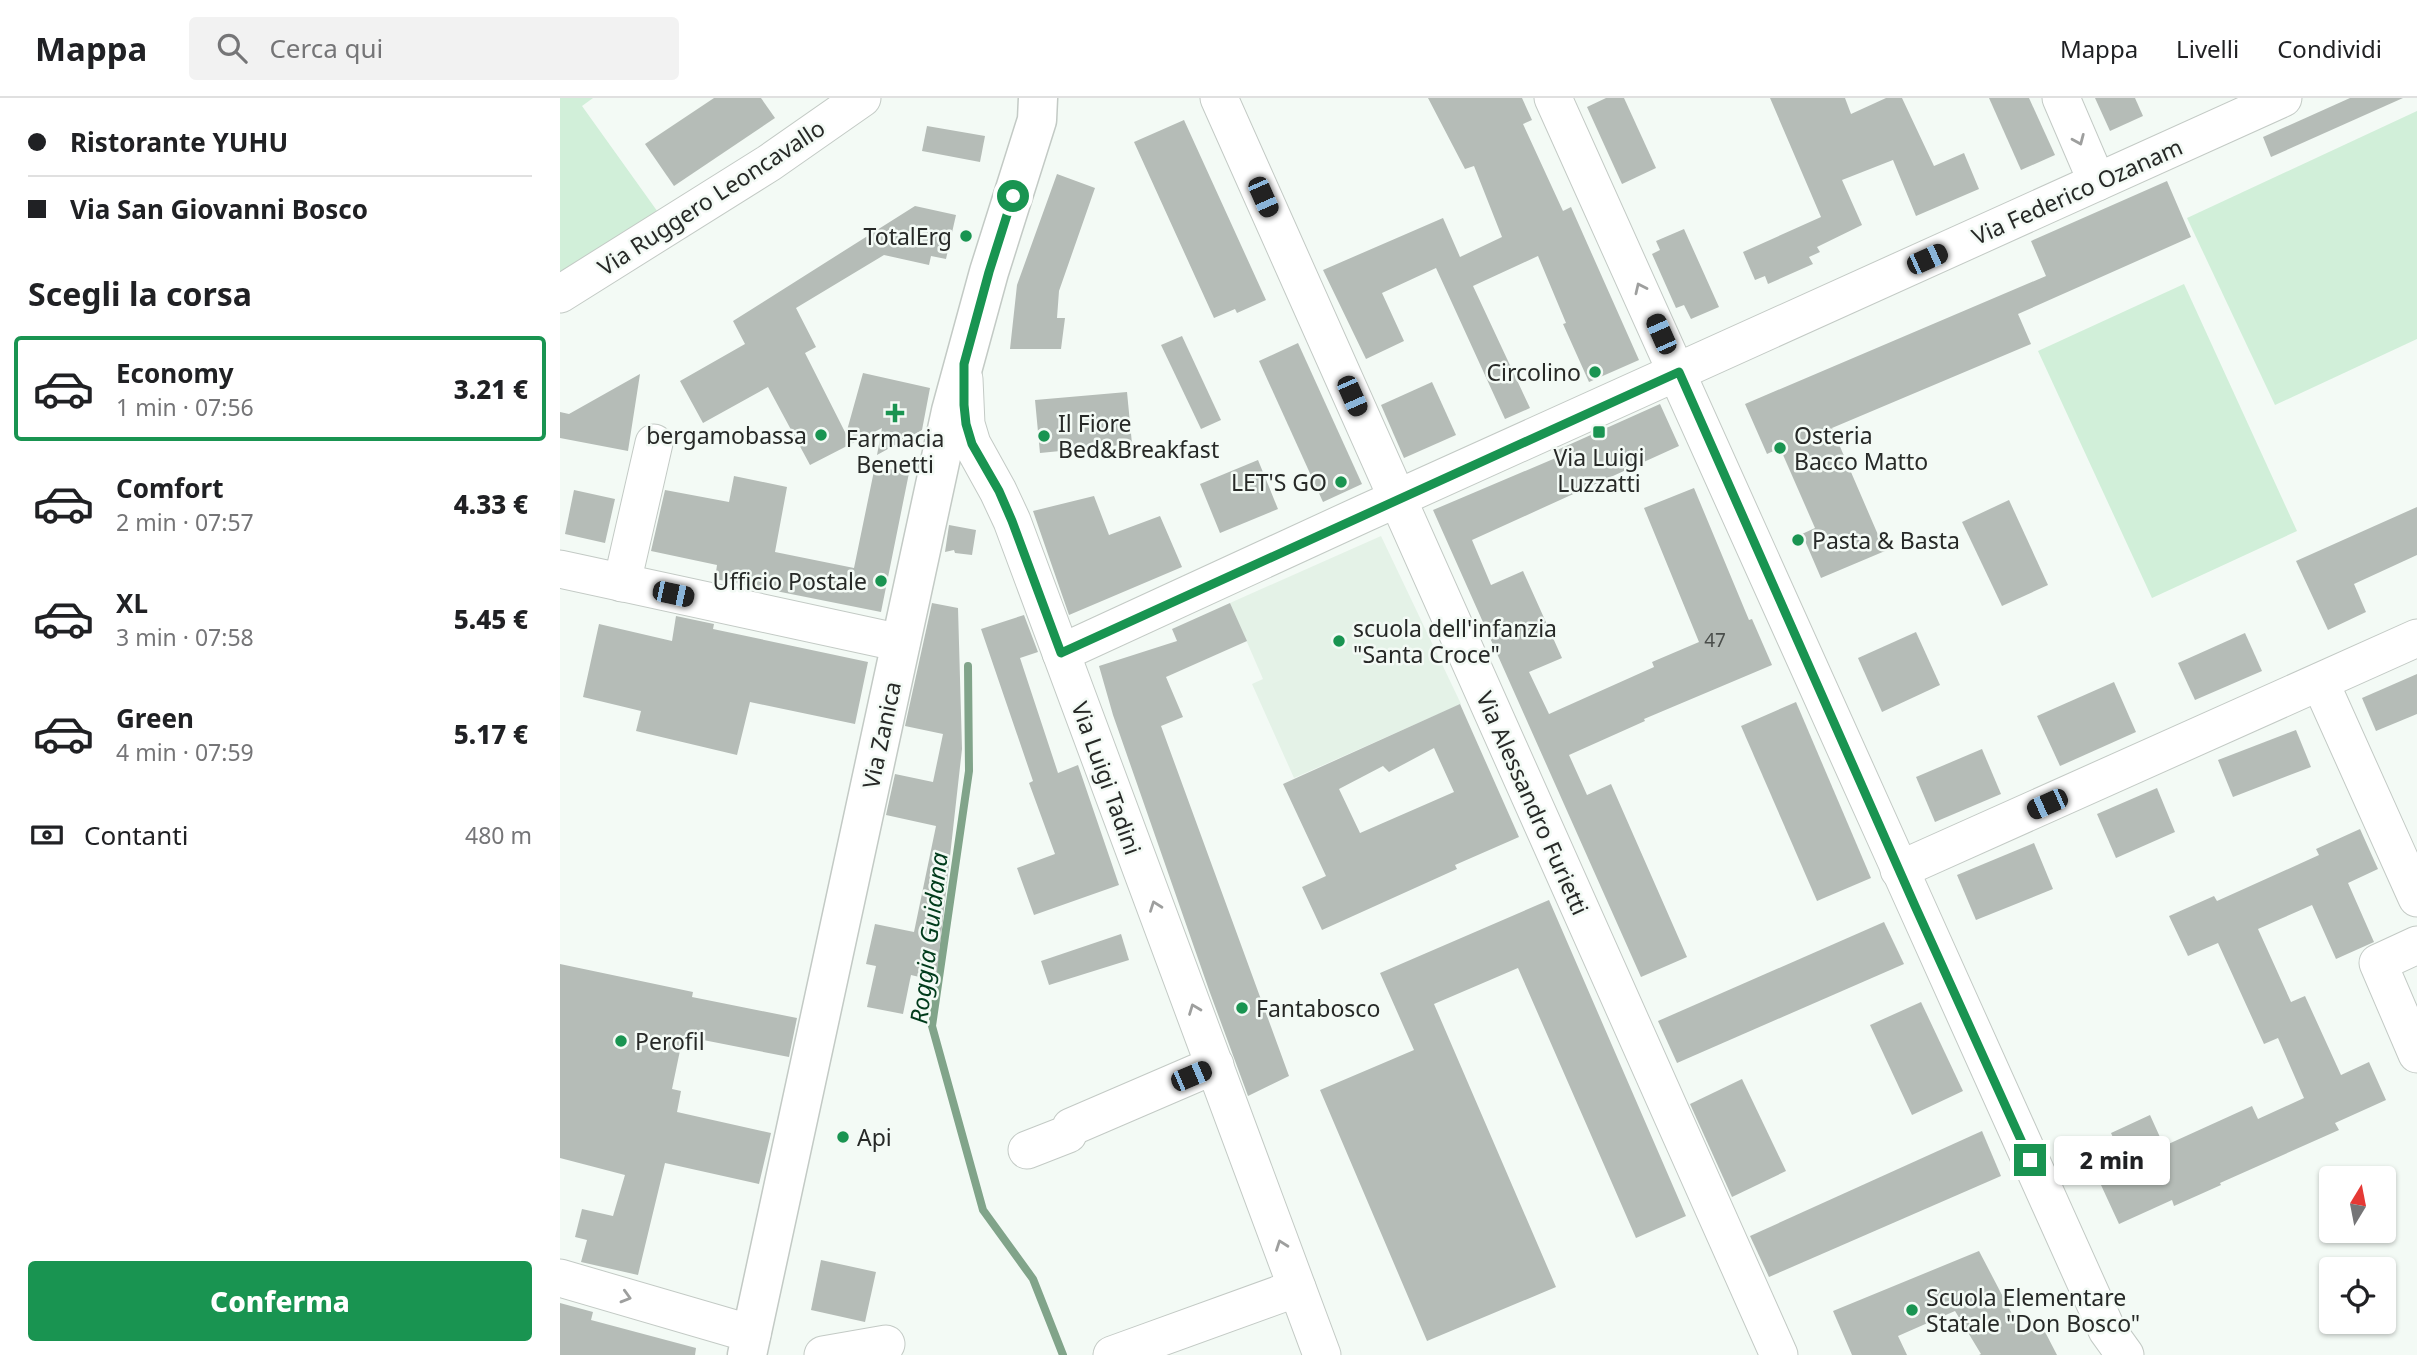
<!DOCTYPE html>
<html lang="it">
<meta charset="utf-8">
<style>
body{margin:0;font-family:"Noto Sans",sans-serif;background:#f2f2f2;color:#202124;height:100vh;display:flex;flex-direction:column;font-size:26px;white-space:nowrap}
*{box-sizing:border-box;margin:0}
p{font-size:23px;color:#757577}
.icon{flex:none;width:38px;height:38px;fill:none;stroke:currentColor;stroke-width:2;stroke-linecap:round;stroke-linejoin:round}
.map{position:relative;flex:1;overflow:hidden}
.details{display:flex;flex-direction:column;background:#fff;width:560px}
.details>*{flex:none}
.hud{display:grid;align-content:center;height:154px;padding:0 28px;background:#fff}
.needle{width:46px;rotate:10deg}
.controls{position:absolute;left:1759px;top:1068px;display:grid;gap:14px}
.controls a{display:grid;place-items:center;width:77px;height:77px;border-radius:7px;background:#fff;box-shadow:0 2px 5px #0004;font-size:35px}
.end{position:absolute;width:32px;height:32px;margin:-16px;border:9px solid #199451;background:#fff;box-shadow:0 0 0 4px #fff}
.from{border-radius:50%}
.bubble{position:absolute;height:49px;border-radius:7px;background:#fff;box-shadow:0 2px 5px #0004;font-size:23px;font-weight:800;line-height:49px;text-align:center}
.car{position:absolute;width:21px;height:42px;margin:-21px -10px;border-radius:9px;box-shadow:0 0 5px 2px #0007;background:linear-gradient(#222 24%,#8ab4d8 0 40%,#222 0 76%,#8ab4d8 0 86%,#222 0)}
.hud b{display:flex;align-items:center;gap:24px;height:66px;font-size:26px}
.hud b+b{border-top:2px solid #e0e0e0}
.hud i{width:18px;height:18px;background:#202124}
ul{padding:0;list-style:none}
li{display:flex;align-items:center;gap:21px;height:105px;margin:0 14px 10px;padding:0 14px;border:4px solid transparent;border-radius:7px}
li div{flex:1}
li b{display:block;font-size:26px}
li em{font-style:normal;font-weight:800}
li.selected{border-color:#199451}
li>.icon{width:63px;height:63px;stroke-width:1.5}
h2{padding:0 28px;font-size:32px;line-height:84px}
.pay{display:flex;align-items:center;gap:18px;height:77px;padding:0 28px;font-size:26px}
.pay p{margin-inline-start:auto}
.button{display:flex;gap:14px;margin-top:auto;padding:14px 28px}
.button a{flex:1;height:80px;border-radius:7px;background:#199451;color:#fff;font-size:28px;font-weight:800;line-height:80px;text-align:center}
header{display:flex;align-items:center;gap:42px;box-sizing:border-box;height:98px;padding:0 35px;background:#fff;border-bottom:2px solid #e0e0e0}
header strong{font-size:33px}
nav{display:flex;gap:38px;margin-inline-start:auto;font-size:24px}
.search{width:490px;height:63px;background:#f2f2f2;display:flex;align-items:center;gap:18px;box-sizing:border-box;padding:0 24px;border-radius:7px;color:#757577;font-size:26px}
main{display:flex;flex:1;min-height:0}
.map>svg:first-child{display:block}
</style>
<header>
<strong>Mappa</strong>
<div class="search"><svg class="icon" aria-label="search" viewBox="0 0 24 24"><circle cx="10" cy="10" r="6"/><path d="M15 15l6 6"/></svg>Cerca qui</div>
<nav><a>Mappa</a><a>Livelli</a><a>Condividi</a></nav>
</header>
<main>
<section class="details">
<div class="hud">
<b><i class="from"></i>Ristorante YUHU</b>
<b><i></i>Via San Giovanni Bosco</b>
</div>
<h2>Scegli la corsa</h2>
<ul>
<li class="selected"><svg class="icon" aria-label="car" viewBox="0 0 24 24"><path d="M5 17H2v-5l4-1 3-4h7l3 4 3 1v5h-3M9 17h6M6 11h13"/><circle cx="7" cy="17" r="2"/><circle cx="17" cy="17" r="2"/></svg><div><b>Economy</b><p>1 min · 07:56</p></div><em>3.21 €</em></li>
<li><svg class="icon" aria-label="car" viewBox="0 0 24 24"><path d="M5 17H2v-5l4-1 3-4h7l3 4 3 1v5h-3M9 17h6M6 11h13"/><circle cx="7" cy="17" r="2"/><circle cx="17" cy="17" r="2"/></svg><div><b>Comfort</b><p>2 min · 07:57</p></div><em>4.33 €</em></li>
<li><svg class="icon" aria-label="car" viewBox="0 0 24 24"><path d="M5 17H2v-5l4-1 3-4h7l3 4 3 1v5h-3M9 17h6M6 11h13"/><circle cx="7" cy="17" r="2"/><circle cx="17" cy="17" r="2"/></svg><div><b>XL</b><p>3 min · 07:58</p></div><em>5.45 €</em></li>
<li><svg class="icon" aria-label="car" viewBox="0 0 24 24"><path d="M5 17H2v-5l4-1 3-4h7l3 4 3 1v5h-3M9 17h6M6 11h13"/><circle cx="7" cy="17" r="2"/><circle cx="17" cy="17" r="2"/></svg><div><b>Green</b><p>4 min · 07:59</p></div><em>5.17 €</em></li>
</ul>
<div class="pay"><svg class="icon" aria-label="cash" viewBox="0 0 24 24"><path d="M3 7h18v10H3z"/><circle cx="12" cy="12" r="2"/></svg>Contanti<p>480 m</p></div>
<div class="button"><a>Conferma</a></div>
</section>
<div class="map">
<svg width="1857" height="1257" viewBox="0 0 1857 1257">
<rect width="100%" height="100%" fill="#f3faf5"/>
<polygon fill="#e4f2e7" points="821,438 901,606 734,680 692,586 703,581 670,505"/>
<g fill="#d1efd9">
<polygon points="0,0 33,0 22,8 100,117 0,176"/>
<polygon points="1857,13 1857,241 1715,307 1627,120"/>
<polygon points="1624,186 1737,433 1592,500 1478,253"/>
</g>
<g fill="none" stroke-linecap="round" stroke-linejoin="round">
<polyline stroke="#81a48a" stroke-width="8" points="408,568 409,673 372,928 423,1112 473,1181 503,1257"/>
</g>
<g fill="#b5bcb7" fill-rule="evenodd">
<polygon points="154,0 201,0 215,20 114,88 85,46"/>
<polygon points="868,0 962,0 972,22 963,26 1003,113 1011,109 1079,262 1029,284 1003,226 1006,225 978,158 913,188 970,310 945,321 876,170 822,195 844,243 806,261 763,172 883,120 900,159 942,139 914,68 905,71"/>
<polygon points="1046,0 1064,0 1096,70 1062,86 1027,9"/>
<polygon points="1210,0 1285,0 1291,16 1326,0 1342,0 1374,68 1404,55 1419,91 1356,118 1333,62 1282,82 1302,127 1257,149 1260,154 1249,159 1253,166 1208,186 1205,178 1195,182 1183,154 1261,119"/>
<polygon points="1429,0 1469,0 1495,57 1461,72"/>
<polygon points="1535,0 1575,0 1583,18 1550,33"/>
<polygon points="1790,0 1843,0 1711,59 1703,39"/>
<polygon points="624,22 706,202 677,215 675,211 654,220 574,44"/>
<polygon points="367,28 425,38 420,64 362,53"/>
<polygon points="497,76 535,90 499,193 497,220 505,220 501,251 450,251 457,187"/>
<polygon points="1607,83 1631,139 1458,216 1471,246 1272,330 1325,453 1261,480 1242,436 1255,430 1220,350 1207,356 1185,306 1486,178 1471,143"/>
<polygon points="355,108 396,117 386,161 371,158 369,167 324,157 236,210 256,249 245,255 286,336 303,275 370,290 362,332 317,357 322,330 250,367 208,289 143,325 120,283 185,246 173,223"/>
<polygon points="1124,131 1159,209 1131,221 1124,207 1116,210 1092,156 1100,152 1096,143"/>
<polygon points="622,238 661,322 641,331 601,247"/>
<polygon points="738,245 802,386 763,404 699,263"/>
<polygon points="80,276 68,353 0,340 0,314 9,316"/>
<polygon points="872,284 896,337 844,360 821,307"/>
<polygon points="567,294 572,346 480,355 475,302"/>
<polygon points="1100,306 1119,348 912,442 931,487 963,473 1002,560 969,574 989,616 1094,569 1092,564 1139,544 1084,410 1134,390 1189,522 1192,521 1212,567 1084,621 1085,623 1009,657 1027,697 1051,686 1127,859 1081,879 873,412 998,359 995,353"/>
<polygon points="698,362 718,411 660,435 640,386"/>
<polygon points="315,368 349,375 321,514 155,481 157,467 91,453 105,392 169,404 174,378 227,389 215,454 294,470"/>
<polygon points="14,392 55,401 45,445 5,436"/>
<polygon points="534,398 549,437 600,418 622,469 509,517 473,413"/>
<polygon points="1449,402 1488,487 1442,508 1402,424"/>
<polygon points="1857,409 1857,457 1794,486 1806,514 1768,532 1736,463"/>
<polygon points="389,427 416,432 412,457 395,455 394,452 385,454"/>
<polygon points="372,505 398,510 402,651 376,883 351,877 343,916 307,909 316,868 306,866 315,826 354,834 376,728 326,717 335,676 373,684 383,636 345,628"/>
<polygon points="670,505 687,543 606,579 623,619 601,628 729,978 688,998 649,892 553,617 539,568 617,543 612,531"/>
<polygon points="464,517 478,554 460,560 498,675 518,667 559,787 474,817 457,770 495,756 469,685 473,683 421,531"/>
<polygon points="116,518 154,526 153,531 308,564 295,626 190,604 177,657 76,633 81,613 23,599 39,526 112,543"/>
<polygon points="1356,534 1380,587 1322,614 1298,560"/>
<polygon points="1685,535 1702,573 1635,602 1618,565"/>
<polygon points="1857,576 1857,616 1816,633 1802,600"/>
<polygon points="1554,584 1576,634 1500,668 1477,618"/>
<polygon points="1236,604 1311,780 1257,803 1181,628"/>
<path d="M900,606L959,739L895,767L897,771L762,832L742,789L766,778L723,686ZM874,650L894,694L800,735L779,691L823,668L829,674Z"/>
<polygon points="1736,632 1751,669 1673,699 1658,662"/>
<polygon points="1422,651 1441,696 1375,724 1356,679"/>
<polygon points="1597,690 1615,734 1556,760 1537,716"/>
<polygon points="1800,731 1818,771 1788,785 1814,844 1776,861 1752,807 1698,831 1731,904 1745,898 1781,977 1809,964 1826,1002 1775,1025 1779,1032 1660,1085 1661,1087 1614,1108 1612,1102 1559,1126 1541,1087 1569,1075 1551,1035 1590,1017 1604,1048 1692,1008 1698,1021 1744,1000 1718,940 1704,946 1658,845 1628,858 1609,818 1654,798 1657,803 1759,757 1756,751"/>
<polygon points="1474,745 1493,791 1416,822 1397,777"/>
<polygon points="989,802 1126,1118 1076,1140 958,870 874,906 996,1189 867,1243 760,992 854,952 820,875"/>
<polygon points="1324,824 1344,866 1117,965 1098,923"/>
<polygon points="561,836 569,862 489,887 481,863"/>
<polygon points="0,866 133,894 132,899 237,920 229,959 123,938 112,991 121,993 117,1014 211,1035 199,1086 105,1065 78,1177 21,1164 27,1142 15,1139 22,1111 53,1118 65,1077 0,1060"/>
<polygon points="1361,904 1403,993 1352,1017 1310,927"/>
<polygon points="1182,981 1226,1073 1172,1099 1130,1006"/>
<polygon points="1422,1033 1441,1078 1209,1179 1190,1138"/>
<polygon points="1419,1153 1463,1237 1482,1228 1497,1257 1419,1257 1421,1256 1395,1213 1338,1238 1347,1257 1292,1257 1273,1213"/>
<polygon points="261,1162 316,1174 305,1224 251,1212"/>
<polygon points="0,1205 33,1214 31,1222 136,1250 135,1257 0,1257"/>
</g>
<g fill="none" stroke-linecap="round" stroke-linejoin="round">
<defs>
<g id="minor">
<polyline points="659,0 1219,1257"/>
<path d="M993,0C1180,409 1361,822 1547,1232L1565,1257"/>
<polyline points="1501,0 1537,84"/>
<polyline points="0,196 209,65 302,0"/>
<polyline points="404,281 406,326 412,346 438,393 452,423 762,1257"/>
<polyline points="0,471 341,545"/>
<polyline points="62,485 94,345"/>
<polyline points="501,555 805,415 1723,0"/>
<polyline points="1760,584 1857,800"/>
<polyline points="1339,772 1857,540"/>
<polyline points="1857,847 1818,865 1857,956"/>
<polyline points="467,1052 508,1036 511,1029 655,967"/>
<polyline points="0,1180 192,1236"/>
<polyline points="263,1257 326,1246"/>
<polyline points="552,1257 737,1190"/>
</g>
<polyline id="major" points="187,1257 391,313 429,174 477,22 478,0"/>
</defs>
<use href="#minor" stroke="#c3cac5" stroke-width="39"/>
<use href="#major" stroke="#c3cac5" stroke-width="41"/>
<use href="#minor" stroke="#fff" stroke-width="37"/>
<use href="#major" stroke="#fff" stroke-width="38"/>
</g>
<defs><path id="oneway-chevron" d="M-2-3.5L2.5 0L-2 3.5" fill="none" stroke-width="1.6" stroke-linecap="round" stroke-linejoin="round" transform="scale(1.75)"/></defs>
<g stroke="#9e9f9e">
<use href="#oneway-chevron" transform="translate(1519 42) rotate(67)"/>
<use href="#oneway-chevron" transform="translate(1080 190) rotate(-115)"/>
<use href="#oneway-chevron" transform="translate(595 808) rotate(-110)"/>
<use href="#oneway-chevron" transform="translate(634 911) rotate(-111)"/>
<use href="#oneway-chevron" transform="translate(721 1147) rotate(-110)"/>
<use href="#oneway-chevron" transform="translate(66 1199) rotate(16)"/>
</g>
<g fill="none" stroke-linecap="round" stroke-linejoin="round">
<polyline stroke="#199451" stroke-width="9" points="453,98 429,174 404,266 404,307 406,326 412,346 439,393 452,423 501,555 1119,274 1355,808 1470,1062"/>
</g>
<g fill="#199451" stroke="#f3faf5" stroke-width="2.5">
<circle cx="406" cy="138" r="7"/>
<circle cx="1035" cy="274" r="7"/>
<path d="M331.5 304.5h7v7h7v7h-7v7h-7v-7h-7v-7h7z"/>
<rect x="1032" y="327" width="14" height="14" rx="3.5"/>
<circle cx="261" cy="337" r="7"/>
<circle cx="484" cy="338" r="7"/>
<circle cx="1220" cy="350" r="7"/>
<circle cx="781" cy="384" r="7"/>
<circle cx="1238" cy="442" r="7"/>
<circle cx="321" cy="483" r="7"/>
<circle cx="779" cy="543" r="7"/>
<circle cx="682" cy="910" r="7"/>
<circle cx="61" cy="943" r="7"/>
<circle cx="283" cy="1039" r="7"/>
<circle cx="1352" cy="1212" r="7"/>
</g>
<g text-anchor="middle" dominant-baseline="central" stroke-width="5" stroke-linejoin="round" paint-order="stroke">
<g font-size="19" fill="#4a4e4b">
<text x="1155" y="542">47</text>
</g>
<g font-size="23" fill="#272927" stroke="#f3faf5">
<text transform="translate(1517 93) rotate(-24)">Via Federico Ozanam</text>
<text transform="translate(151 99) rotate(-33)">Via Ruggero Leoncavallo</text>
<text transform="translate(321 637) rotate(-78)">Via Zanica</text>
<text transform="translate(547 680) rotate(70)">Via Luigi Tadini</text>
<text transform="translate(973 705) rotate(66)">Via Alessandro Furietti</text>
</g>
<g font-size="23" fill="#272927" stroke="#f3faf5" text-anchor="start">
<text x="392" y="138" text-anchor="end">TotalErg</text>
<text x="1021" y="274" text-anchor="end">Circolino</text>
<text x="498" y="325">Il Fiore<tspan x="498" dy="26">Bed&amp;Breakfast</tspan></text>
<text x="247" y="337" text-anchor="end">bergamobassa</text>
<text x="1234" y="337">Osteria<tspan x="1234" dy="26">Bacco Matto</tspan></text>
<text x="335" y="340" text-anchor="middle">Farmacia<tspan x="335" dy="26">Benetti</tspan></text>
<text x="1039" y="359" text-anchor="middle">Via Luigi<tspan x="1039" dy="26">Luzzatti</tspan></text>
<text x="767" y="384" text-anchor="end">LET'S GO</text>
<text x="1252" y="442">Pasta &amp; Basta</text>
<text x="307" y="483" text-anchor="end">Ufficio Postale</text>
<text x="793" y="530">scuola dell'infanzia<tspan x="793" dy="26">"Santa Croce"</tspan></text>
<text x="696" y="910">Fantabosco</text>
<text x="75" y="943">Perofil</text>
<text x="297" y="1039">Api</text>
<text x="1366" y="1199">Scuola Elementare<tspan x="1366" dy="26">Statale "Don Bosco"</tspan></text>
</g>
<g font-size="24" font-style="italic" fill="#003b1b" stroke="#f3faf5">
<text transform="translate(368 840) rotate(-83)">Roggia Guidana</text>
</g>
</g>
</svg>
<div class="controls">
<a><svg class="needle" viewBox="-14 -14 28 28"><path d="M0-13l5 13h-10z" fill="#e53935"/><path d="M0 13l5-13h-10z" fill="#757577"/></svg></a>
<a><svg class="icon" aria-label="locate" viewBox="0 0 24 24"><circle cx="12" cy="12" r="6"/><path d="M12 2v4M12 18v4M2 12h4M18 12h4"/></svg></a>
</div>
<i class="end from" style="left:453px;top:98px"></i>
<i class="end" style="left:1470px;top:1062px"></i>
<div class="bubble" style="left:1494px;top:1038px;width:116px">2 min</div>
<i class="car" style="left:703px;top:99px;rotate:156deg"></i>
<i class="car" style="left:1367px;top:161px;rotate:66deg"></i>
<i class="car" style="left:1101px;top:236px;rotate:336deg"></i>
<i class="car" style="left:792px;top:298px;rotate:156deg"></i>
<i class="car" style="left:113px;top:496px;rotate:102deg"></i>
<i class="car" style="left:1487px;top:706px;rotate:246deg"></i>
<i class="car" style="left:631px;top:978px;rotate:67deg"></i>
</div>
</main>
